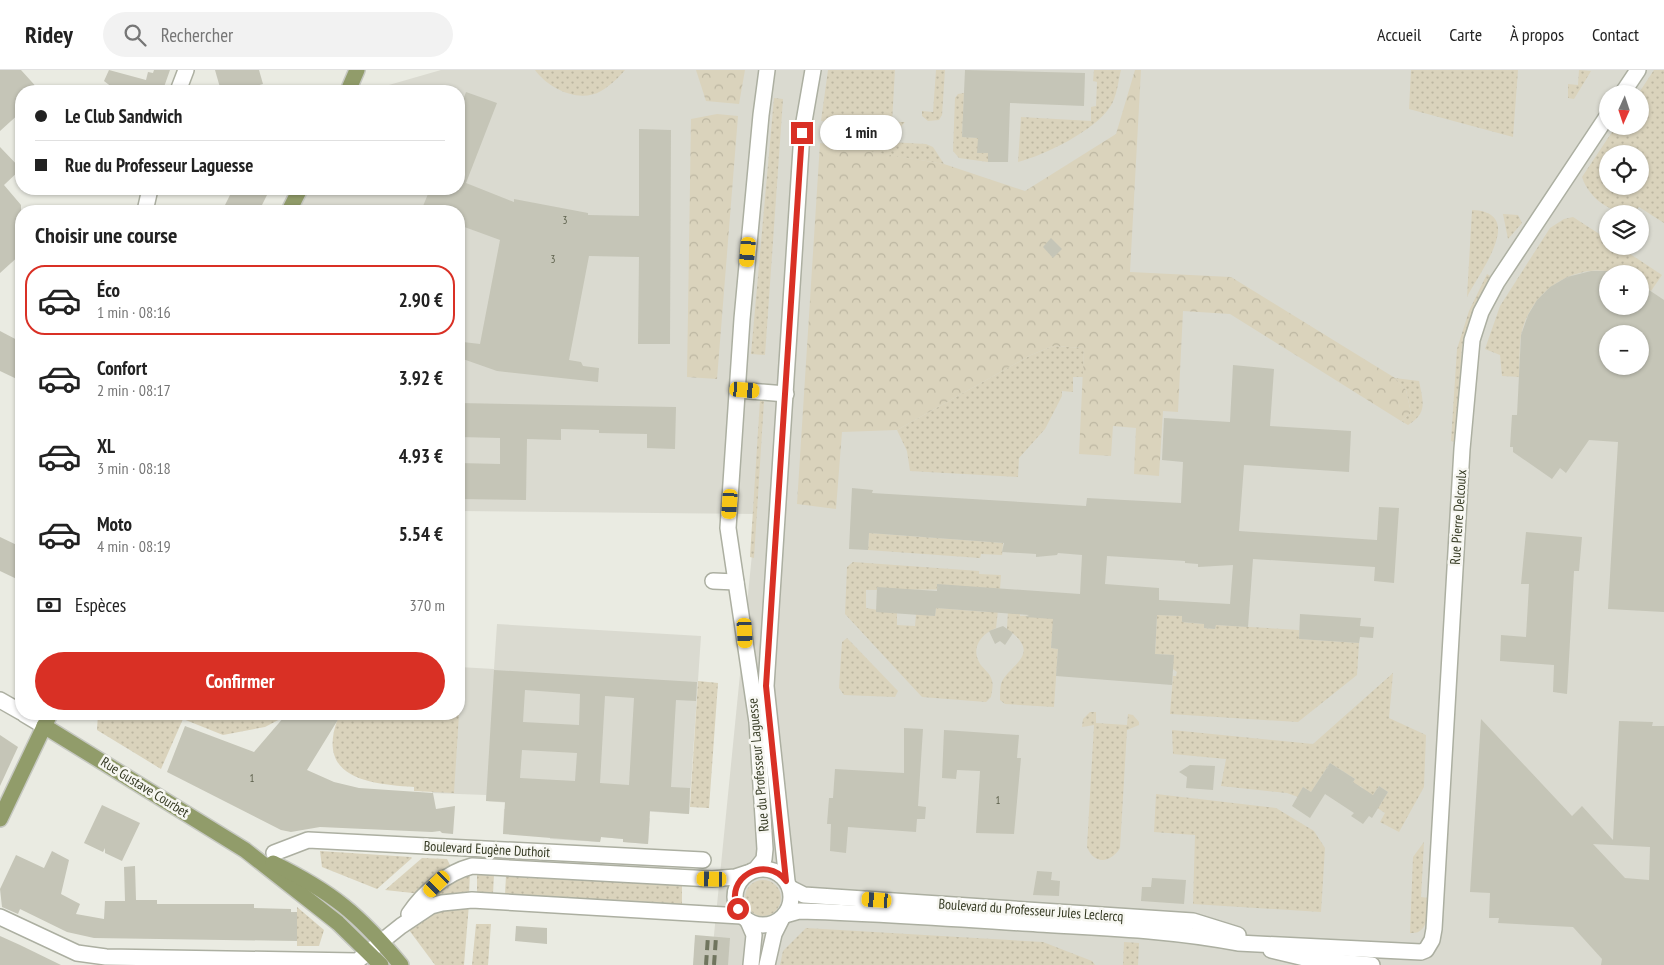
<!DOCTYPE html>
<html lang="fr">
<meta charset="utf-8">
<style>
body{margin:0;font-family:"PT Sans Narrow",sans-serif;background:#f2f2f2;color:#222;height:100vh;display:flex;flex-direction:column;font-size:19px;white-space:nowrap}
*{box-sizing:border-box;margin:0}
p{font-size:16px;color:#767676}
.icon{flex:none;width:28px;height:28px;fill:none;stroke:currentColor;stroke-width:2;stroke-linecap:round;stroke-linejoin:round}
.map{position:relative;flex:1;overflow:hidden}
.side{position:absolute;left:15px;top:135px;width:450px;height:515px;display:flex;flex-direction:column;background:#fff;border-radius:20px;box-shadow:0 1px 4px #0004}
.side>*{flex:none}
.hud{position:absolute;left:15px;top:15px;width:450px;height:110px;border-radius:20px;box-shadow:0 1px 4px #0004;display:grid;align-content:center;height:110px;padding:0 20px;background:#fff}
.needle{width:32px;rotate:183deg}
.fabs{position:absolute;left:1599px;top:15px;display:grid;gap:10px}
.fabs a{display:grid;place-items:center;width:50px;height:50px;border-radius:50%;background:#fff;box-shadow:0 1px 4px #0004;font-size:25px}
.end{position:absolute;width:22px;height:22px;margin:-11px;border:6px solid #d93025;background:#fff;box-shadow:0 0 0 2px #fff}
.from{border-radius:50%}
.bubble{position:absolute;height:35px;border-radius:18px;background:#fff;box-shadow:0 1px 4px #0004;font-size:16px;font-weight:800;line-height:35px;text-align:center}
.car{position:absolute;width:15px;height:30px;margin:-15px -8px;border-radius:6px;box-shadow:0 0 4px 1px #0007;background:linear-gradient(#f5c518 24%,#345 0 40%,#f5c518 0 76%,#345 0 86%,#f5c518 0)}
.hud b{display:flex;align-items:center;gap:18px;height:48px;font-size:19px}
.hud b+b{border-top:1px solid #e0e0e0}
.hud i{width:12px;height:12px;background:#222}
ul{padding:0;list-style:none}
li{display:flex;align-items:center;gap:15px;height:70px;margin:0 10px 8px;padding:0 10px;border:2px solid transparent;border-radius:20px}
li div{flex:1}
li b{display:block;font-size:19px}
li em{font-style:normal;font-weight:800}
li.active{border-color:#d93025}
li>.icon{width:45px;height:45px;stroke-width:1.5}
h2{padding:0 20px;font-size:22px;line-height:60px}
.pay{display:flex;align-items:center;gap:12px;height:55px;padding:0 20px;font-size:19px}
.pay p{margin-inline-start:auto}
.primary-button{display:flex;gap:10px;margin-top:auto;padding:10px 20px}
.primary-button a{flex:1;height:58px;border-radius:30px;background:#d93025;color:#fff;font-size:20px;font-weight:800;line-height:58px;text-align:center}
header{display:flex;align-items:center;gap:30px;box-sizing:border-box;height:70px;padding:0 25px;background:#fff;border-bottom:1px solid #e0e0e0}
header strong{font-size:24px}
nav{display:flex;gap:28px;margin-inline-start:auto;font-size:18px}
.search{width:350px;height:45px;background:#f2f2f2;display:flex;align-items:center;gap:12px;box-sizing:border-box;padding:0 18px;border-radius:28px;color:#767676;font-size:19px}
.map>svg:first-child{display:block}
</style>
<header>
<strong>Ridey</strong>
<div class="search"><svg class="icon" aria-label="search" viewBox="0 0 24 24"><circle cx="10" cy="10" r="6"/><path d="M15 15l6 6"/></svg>Rechercher</div>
<nav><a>Accueil</a><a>Carte</a><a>À propos</a><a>Contact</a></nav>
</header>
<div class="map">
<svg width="1664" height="895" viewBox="0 0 1664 895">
<defs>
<pattern id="grass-dots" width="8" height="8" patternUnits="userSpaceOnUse" patternTransform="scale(1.25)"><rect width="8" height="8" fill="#dad3bc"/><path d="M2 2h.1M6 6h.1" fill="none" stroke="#bcb6a1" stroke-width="1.8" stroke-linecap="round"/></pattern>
<pattern id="forest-crowns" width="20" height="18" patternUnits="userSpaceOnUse" patternTransform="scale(1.25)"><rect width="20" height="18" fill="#dad3bc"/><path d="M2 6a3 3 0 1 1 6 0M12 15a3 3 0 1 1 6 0" fill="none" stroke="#bcb6a1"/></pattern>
</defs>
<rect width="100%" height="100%" fill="#eaebe2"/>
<g fill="#dadad0" fill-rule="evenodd">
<path d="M441,0H1664V895H711L756,444L459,441V141H289L300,119H459V21H368ZM1608,24H1640V56H1608ZM1608,84H1640V116H1608ZM1608,144H1640V176H1608ZM1608,204H1640V236H1608ZM1608,264H1640V296H1608Z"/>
<polygon points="497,554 701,566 689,744 638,741 637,747 650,748 648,774 623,772 623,769 601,767 600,772 550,769 550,764 503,764 504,739 510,739 511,733 486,731 486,725 432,723 435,644 459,644 459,597 494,599"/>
</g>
<g fill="url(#grass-dots)" fill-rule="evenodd">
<path d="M535,0H625C619,7 610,16 601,21C579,34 548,18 535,0Z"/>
<polygon points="828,0 895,0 892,52 905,52 899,59 821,51"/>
<polygon points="936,0 945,0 942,45 939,50 928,51 922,46 922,41 933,42"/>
<path d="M1094,0H1121C1118,11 1117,27 1110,37C1094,61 1045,85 1018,92L1021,47L1091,51V37L1096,36L1097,12L1093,11Z"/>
<polygon points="1411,0 1518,0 1513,67 1409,39"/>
<polygon points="1579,0 1591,1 1574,29 1568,28 1568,14 1578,15"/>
<path d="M1654,0H1664V153L1639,137L1634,144C1612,144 1589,129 1582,107L1616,56H1640V24H1638ZM1608,84H1640V116H1608Z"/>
<polygon points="964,23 962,67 978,68 978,83 988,83 988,92 959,88 953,81 955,28 958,24"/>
<polygon points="774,28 783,29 765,285 751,284"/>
<polygon points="851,70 926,74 933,77 944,94 852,79"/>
<path d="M1472,140C1528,142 1478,204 1467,227Z"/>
<polygon points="1503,144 1518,145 1522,153 1508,169"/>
<path d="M1573,147L1607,169L1608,176H1618L1662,205L1651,221L1640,213V204C1623,204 1607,199 1590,201C1556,205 1528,231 1521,265C1519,278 1520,293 1519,307L1502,306L1500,285L1485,279L1500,236L1550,158L1564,149Z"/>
<polygon points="1487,204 1492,207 1472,246 1462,276 1456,372 1451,371 1457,279 1469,241"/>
<polygon points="1053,276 1084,278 1083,307 1073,307 1073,322 1062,321 1062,326 1045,359 1019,388 1018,407 910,401 907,381 897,360 1031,285"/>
<path d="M1395,308L1419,311C1423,332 1428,343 1408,355L1401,351L1411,343L1406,320Z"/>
<polygon points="760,330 764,331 754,488 750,487"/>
<polygon points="869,463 1003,473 1002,485 981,484 980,488 868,480"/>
<path d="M853,492L979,501V504L1001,505L1000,519L866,520V538L897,543V555L915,556L916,544L935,546L936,538L987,542L998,540L996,558C982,564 971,576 979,592C982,598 989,602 991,608C994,614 992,621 991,627L986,632L922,627L845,544L847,497Z"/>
<path d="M1008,541L1020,542V546L1054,544L1051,578L1058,579L1054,637L1005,634L1000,630C1000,625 1000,619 1001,614C1007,595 1045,585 1007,559Z"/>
<polygon points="1157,545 1182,546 1182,552 1204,554 1204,558 1215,559 1216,555 1299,560 1299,569 1359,573 1357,605 1298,652 1170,644 1173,606 1176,606 1177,602 1173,599 1173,585 1155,584"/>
<polygon points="847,568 898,621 895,627 844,625 839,618 842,572"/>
<polygon points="1393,603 1389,648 1426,665 1424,717 1399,762 1380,752 1385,743 1376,737 1380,735 1388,722 1379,716 1372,727 1362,720 1363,718 1360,716 1357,721 1350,717 1355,709 1330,693 1311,722 1303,717 1298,727 1287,723 1221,716 1226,689 1173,684 1172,660 1313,674"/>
<polygon points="698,611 718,613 709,738 690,737"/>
<path d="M1090,642H1096V653L1127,655L1128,644L1133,645L1139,652V655L1127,660L1120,778C1111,793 1094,795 1087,777L1094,655L1082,657L1083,649Z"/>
<path d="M98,644H459L454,723L414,721V717C370,714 315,709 338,648L284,647L265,657L223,665L183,649L161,699L97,660Z"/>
<polygon points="1156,724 1276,738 1314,761 1325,778 1321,842 1193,834 1195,765 1154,762"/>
<path d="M1424,772L1421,827L1429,828C1428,842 1429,865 1410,863L1413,787Z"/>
<polygon points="320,781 411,787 412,788 377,819 322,797"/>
<polygon points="422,788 447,789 451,797 422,824 385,820"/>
<polygon points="477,801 494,804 493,824 477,826"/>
<polygon points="470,802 469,826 430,832 433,824"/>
<polygon points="509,802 682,812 682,836 510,829 505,824 506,806"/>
<circle cx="763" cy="828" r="18"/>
<polygon points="469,834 464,895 435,895 409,860 442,838"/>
<polygon points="297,837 324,860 319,876 297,876"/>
<polygon points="476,854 491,854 488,895 472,895"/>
<polygon points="806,858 1043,872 1092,891 1095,895 780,895 783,881"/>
<polygon points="1124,872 1139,873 1138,895 1123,895"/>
</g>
<g fill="url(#forest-crowns)">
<polygon points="696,0 745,0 739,34 706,31"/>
<polygon points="1135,0 1141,0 1130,202 1231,207 1395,308 1406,320 1411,343 1401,351 1230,244 1183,241 1178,342 1163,341 1159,406 1134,404 1136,358 1113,356 1111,386 1079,384 1084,278 1053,276 1031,285 897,360 842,362 836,439 797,434 820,73 944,94 1025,121 1116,64"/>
<polygon points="717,44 738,46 717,309 687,307 691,49"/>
</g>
<g fill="#c5c5b7" fill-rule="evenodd">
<polygon points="0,0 21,0 40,21 21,21 21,42 0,61"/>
<polygon points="109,0 146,10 148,2 153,3 154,0 170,0 164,17 169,18 169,21 117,21 104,11"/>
<polygon points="215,0 259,0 263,14 237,21 221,21"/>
<polygon points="965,0 1085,3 1084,36 1010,33 1008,92 988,92 988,83 977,83 978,68 962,67"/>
<polygon points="466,22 497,33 466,113 514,132 514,129 588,143 588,145 639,146 639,59 671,60 670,274 638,274 639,187 589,186 569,290 581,292 583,296 599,298 598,312 497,301 460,288 463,272 480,274 500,170 459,155 459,141 421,141 430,119 459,119 459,42"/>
<polygon points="0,77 21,99 4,115 21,135 21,184 0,203"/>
<polygon points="233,119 270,119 259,141 222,141"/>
<polygon points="1051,168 1062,179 1053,188 1043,177"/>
<path d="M1591,201H1608V236H1640V214L1664,230V542L1608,539L1618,372L1589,370L1566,403L1560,398L1552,409L1513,382V377H1510L1512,345H1517L1521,265L1528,245L1537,230L1550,217L1567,207ZM1608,264H1640V296H1608Z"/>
<polygon points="0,261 21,272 21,311 0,301"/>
<path d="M1233,295L1274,299L1270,356L1351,361L1349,402L1244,395L1239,461L1377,470L1379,437L1399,438L1394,513L1374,511L1375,497L1253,489L1248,557L1216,555L1215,559L1204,558V554L1182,552V546L1157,545L1155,584L1174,585L1172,615L1056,606L1058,579L1051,578L1053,549L1025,547L1029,545L936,538L935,546L876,542L877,517L937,521V514L1080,524L1082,485L1058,483L1057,485L1036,487V484L1002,482L1004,473L869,463L868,480L849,479L852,418L873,420L872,423L1086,436L1087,428L1181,433L1183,392L1162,390L1164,348L1230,352ZM1107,486L1185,491V493L1198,494V497L1233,495L1230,534L1159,530V518L1105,514Z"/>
<polygon points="459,333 676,337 675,379 647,378 647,364 599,363 599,360 561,359 561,370 527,369 526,430 459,429 459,393 500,394 500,368 459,367"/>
<polygon points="1526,462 1582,467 1579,501 1574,501 1567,624 1553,622 1554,595 1500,591 1501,565 1526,567 1529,514 1521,514"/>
<polygon points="0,467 21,477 21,511 0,501"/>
<polygon points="1300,544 1361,548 1360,556 1374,557 1373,568 1360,567 1359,573 1299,569"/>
<polygon points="1003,556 1013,563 1005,575 1000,571 995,574 989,561"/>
<path d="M494,600L697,612L696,631L676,630L671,717L690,718L689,744L650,741L648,774L623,772V769L601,767L600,772L503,764L505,732L486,731ZM525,620L580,624L579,655L523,652ZM605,626L634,628L629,715L600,713ZM522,680L577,683L575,711L520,708Z"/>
<polygon points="284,647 339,648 307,700 334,712 359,718 433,723 436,739 455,736 453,764 442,763 440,761 432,762 320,757 291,762 281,760 167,702 185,656 254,682"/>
<path d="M1481,649L1572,746L1582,736L1613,770L1619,651L1653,652L1652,656H1664V895H1601L1602,889L1573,857L1498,853L1499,848H1489L1490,823L1470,822ZM1593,774L1650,777L1649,810L1625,808Z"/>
<polygon points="904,658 923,659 918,736 926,737 925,749 917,749 916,762 848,757 846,783 830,781 831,754 827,754 829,728 833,728 835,699 904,703"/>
<polygon points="944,660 1019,665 1017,688 1021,688 1014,764 976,763 980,701 957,700 956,709 942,708"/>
<polygon points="0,665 18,677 0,716"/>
<polygon points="1330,693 1355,709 1353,712 1373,725 1379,716 1388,722 1372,748 1369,746 1363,754 1351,746 1354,743 1325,724 1310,748 1292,736 1303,717 1311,722"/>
<polygon points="1190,695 1215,696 1213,720 1186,718 1187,707 1179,702"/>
<polygon points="102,735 140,753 122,791 105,783 105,778 103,782 84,773"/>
<polygon points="52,781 69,790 61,824 80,834 76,844 104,849 105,831 125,831 124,797 135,796 136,830 157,830 157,834 254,834 254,838 291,839 291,842 297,842 297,871 94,868 67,862 20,839 18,844 2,837 0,819 16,785 44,798"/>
<polygon points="1037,801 1052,802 1051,810 1060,811 1059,826 1033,825"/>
<polygon points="1152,808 1186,810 1184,834 1141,831 1142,817 1151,817"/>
<polygon points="516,856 547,858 547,874 515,871"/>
<polygon points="695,865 730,868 728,895 693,895"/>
<polygon points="0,866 20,875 61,895 0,895"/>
</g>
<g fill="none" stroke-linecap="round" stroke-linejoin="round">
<defs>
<g id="minor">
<polyline points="178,21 186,0"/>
<polyline points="1622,24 1638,0"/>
<polyline points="145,141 150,119"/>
<polyline points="738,320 786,324"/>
<polyline points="713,511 736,512"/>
<polyline points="0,630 21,642"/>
<polyline points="24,644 44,656"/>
<polyline points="274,783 308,770 703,790"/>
<circle cx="763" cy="827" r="28"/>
<polyline points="756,799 764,789 765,779 757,652 728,458 742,249 761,45 767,0"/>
<polyline points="787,811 766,616 802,63 813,0"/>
<polyline points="790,818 804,825 1193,851 1238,865"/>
<path d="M409,844C424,822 446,803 472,796L712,809L735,807L747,803"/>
<path d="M785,845L799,841C879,843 959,849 1038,854C1105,858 1173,860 1238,873L1421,882L1426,880L1432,870L1434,859L1462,379L1472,270L1481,242L1497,212L1608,45"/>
<polyline points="0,847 77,883 106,887 357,891 401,856 431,836 442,833 472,830 741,846"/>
<polyline points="748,851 754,865 751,895"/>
<polyline points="1271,880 1313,890 1372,895"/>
<polyline points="767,895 774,864 782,848"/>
</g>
<g id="major">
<polyline points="348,21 357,0"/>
<polyline points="289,141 300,119"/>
<polyline points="44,656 245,780 338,853 381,895"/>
<polyline points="0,749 50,644"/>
<path d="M273,793C332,822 359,844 401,895"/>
</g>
</defs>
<use href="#minor" stroke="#acafa1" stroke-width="18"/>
<use href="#major" stroke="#c6c8c1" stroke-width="18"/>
<use href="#minor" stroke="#fff" stroke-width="15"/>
<use href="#major" stroke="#919c6a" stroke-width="15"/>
<g stroke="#70755e" stroke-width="4" stroke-dasharray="10 5" stroke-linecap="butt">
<polyline points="706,895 708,866"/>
<polyline points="714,895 716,867"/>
</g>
</g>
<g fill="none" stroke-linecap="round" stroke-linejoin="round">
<path stroke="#d93025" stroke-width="6" d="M738,839C723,808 766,784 786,811L766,616L802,63"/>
</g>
<g text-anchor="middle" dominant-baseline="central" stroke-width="5" stroke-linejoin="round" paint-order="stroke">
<g font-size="11" fill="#595d48">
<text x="565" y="150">3</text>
<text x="553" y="189">3</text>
<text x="252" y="708">1</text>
<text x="998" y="730">1</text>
</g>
<g font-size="14" fill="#353a23" stroke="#f7f7f2">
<text transform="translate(1458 447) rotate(-86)">Rue Pierre Delcoulx</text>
<text transform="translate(758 695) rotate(-95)">Rue du Professeur Laguesse</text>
<text transform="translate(145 717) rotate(32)">Rue Gustave Courbet</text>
<text transform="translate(487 779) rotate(3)">Boulevard Eugène Duthoit</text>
<text transform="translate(1031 840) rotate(4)">Boulevard du Professeur Jules Leclercq</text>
</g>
</g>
</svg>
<div class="fabs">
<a><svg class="needle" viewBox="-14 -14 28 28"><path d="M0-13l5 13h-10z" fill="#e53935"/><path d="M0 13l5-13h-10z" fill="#767676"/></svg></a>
<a><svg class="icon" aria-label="locate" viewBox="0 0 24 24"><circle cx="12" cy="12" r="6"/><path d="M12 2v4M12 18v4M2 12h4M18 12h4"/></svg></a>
<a><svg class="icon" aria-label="layers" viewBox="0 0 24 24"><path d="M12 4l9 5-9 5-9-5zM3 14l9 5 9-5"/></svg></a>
<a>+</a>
<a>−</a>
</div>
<i class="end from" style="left:738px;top:839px"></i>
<i class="end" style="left:802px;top:63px"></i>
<div class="bubble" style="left:820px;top:45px;width:82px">1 min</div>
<i class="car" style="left:748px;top:182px;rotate:185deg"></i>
<i class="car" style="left:745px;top:320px;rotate:95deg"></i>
<i class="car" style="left:730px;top:434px;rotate:184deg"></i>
<i class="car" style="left:745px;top:563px;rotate:177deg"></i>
<i class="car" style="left:712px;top:809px;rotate:271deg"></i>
<i class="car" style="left:437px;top:814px;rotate:225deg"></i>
<i class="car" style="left:877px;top:830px;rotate:274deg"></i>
<div class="hud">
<b><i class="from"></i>Le Club Sandwich</b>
<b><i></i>Rue du Professeur Laguesse</b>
</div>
<section class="side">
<h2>Choisir une course</h2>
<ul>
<li class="active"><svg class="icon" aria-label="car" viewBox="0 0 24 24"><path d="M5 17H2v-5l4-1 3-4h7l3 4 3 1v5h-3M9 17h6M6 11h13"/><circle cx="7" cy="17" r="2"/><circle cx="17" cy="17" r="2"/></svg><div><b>Éco</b><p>1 min · 08:16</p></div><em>2.90 €</em></li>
<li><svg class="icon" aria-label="car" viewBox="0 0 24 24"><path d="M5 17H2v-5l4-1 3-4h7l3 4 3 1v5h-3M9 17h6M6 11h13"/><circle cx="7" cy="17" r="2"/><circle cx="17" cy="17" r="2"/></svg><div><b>Confort</b><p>2 min · 08:17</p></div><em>3.92 €</em></li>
<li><svg class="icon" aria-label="car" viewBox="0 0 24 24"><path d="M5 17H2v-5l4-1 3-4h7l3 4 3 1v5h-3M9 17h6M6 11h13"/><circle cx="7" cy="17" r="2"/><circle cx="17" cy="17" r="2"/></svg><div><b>XL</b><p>3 min · 08:18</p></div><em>4.93 €</em></li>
<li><svg class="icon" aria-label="car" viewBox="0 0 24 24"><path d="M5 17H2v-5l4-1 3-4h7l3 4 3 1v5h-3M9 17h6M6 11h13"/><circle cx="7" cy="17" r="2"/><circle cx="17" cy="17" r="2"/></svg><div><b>Moto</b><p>4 min · 08:19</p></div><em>5.54 €</em></li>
</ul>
<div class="pay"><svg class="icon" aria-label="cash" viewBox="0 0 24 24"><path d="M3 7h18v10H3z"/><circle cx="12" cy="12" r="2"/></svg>Espèces<p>370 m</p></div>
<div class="primary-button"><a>Confirmer</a></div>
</section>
</div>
